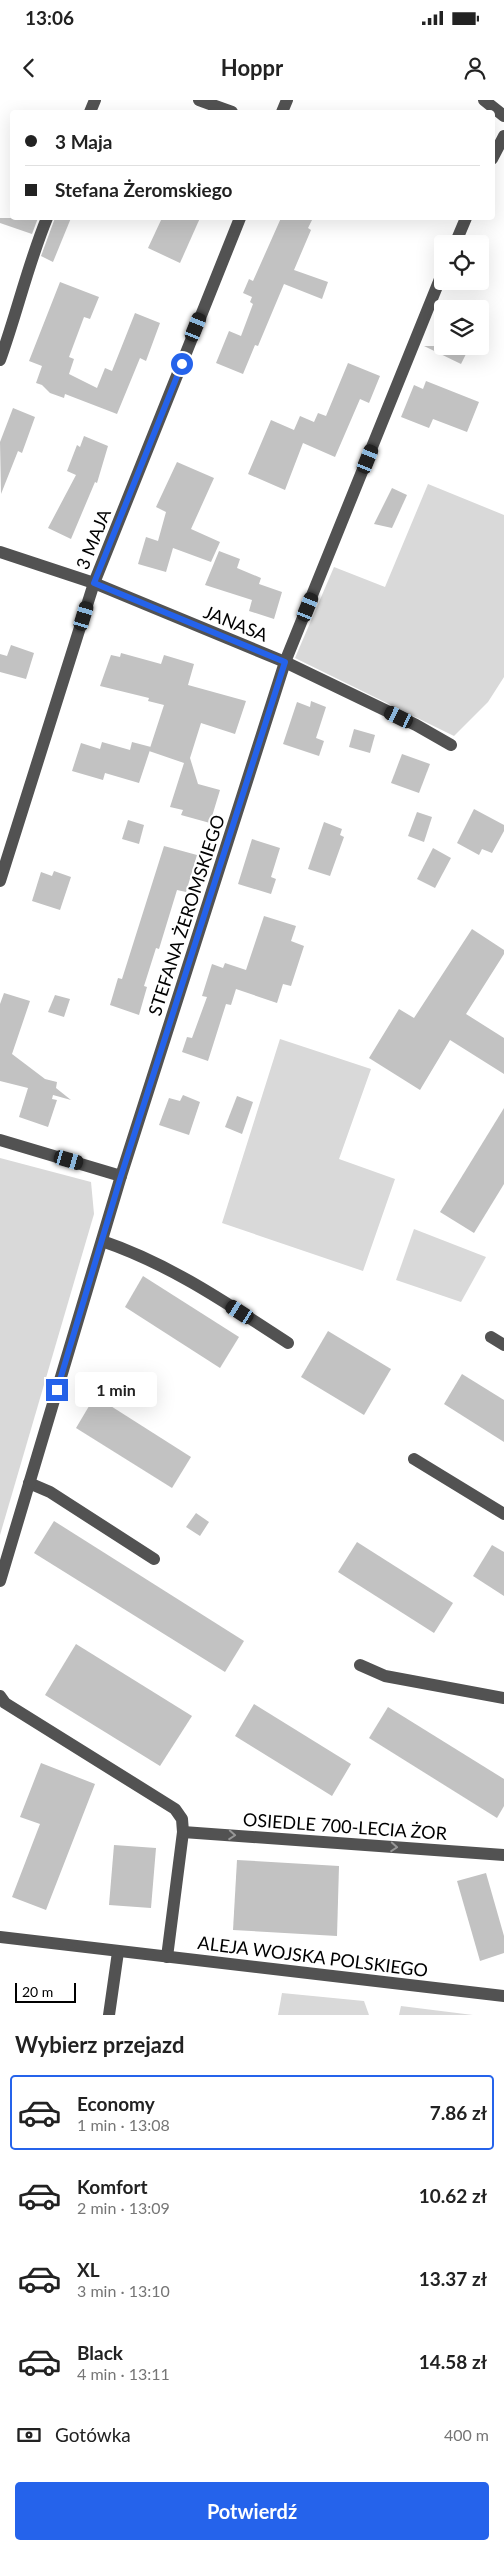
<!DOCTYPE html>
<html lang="pl">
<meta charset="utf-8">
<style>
body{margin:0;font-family:Lato,sans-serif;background:#f6f6f6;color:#222;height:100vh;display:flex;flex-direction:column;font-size:19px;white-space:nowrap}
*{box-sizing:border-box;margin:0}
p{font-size:16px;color:#767676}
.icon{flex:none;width:28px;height:28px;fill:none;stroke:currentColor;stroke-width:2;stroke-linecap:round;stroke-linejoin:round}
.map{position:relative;height:1915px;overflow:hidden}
.details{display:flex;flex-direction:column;background:#fff;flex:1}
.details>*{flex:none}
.hud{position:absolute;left:10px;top:10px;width:485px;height:110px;border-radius:5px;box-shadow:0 5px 20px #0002;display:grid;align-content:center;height:110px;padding:0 15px;background:#fff}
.controls{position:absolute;left:434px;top:135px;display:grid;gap:10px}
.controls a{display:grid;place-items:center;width:55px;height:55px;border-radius:5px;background:#fff;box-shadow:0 5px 20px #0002;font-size:25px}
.scale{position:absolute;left:15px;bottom:12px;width:61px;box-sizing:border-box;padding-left:5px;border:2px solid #000;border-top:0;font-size:14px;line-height:18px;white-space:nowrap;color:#000;-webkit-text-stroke:4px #fff;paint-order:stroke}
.end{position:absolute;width:22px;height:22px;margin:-11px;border:6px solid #2563eb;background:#fff;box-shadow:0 0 0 2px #fff}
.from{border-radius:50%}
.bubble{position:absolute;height:35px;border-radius:5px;background:#fff;box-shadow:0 5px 20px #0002;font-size:16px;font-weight:700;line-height:35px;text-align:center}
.car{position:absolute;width:15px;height:30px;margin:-15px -8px;border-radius:6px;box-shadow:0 0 4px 1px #0007;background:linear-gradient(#222 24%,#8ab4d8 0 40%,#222 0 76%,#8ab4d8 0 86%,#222 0)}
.hud b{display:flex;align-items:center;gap:18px;height:48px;font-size:19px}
.hud b+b{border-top:1px solid #e0e0e0}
.hud i{width:12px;height:12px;background:#222}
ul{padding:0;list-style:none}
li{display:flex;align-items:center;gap:15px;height:75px;margin:0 10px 8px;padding:0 5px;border:2px solid transparent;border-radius:5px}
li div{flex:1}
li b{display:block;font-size:19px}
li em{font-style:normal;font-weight:700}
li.current{border-color:#2563eb}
li>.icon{width:45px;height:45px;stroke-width:1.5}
h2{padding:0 15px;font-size:22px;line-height:60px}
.pay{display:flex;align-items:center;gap:12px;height:55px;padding:0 15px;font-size:19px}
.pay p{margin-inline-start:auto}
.primary-button{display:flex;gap:10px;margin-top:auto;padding:10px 15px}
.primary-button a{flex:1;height:58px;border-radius:5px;background:#2563eb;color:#fff;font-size:20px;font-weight:700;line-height:58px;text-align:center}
.status{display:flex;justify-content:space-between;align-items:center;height:35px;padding:0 25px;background:#fff;direction:ltr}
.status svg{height:14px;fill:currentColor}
header{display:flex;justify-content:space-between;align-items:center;height:65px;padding:0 15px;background:#fff;font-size:22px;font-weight:700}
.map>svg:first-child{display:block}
</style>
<div class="status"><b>13:06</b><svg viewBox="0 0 49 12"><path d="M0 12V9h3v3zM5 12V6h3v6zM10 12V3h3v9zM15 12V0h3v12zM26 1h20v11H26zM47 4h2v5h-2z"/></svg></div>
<header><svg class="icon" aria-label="back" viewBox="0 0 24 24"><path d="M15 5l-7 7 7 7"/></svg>Hoppr<svg class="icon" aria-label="person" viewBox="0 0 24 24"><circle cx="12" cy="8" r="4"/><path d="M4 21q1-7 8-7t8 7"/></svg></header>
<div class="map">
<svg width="504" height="1915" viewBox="0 0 504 1915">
<rect width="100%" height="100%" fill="#fff"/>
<g fill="#d9d9d9">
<polygon points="428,384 504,415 504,577 488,602 454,636 295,558 334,467 385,487"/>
<polygon points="280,939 371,969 339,1059 395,1079 363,1171 222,1123"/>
<polygon points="0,1058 91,1082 94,1114 0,1435"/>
<polygon points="414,1129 486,1157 461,1202 396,1180"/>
<polygon points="282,1893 364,1901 369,1915 278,1915"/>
<polygon points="401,1906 473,1915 399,1915"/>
</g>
<g fill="#c2c2c2">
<polygon points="0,118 38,118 32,134 0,123"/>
<polygon points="55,118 71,118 53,162 41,156"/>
<polygon points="162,118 200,118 180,163 148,148"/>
<polygon points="281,118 313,118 308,128 311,130 294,170 328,182 322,199 284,184 258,246 255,245 243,274 216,263 229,231 241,236 253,204 250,202 252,197 243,193 249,179 253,181"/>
<polygon points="60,182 99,197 90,219 84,217 69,257 74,259 69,274 97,288 105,268 112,271 135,213 160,223 146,261 140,258 117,314 65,294 64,298 50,293 42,285 36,283 42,266 29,261"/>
<polygon points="424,246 470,246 461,264"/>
<polygon points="348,263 380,276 369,303 360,299 335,357 303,343 285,390 248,374 271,320 294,330 300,316 314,322 318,313 326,316"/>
<polygon points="426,281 479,302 467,332 433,319 429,328 401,317 414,285 423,289"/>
<polygon points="13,308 35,317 22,353 18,351 1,394 0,342"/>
<polygon points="84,336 108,346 97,383 95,382 71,439 48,428 76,375 67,371 77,345 80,347"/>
<polygon points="177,362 214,378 191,429 220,442 211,462 173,448 166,472 138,464 146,437 158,441 166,412 156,407"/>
<polygon points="392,388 407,395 392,428 374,424"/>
<polygon points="219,451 240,459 237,468 261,478 259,484 282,492 274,519 249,511 252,500 205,485"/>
<polygon points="11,545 34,553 26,579 0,572 0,554 7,556"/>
<polygon points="121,553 161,564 164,555 194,564 188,585 246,601 235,634 201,623 190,658 198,684 220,690 210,723 181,715 183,710 170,707 184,663 149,651 164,605 148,601 149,598 100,586 111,555 120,557"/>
<polygon points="311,601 326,607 316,638 324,641 319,656 283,644 297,602 310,607"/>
<polygon points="354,629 375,635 370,653 349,647"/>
<polygon points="102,642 130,650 132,642 151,647 139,683 105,673 103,680 72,671 81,643 100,649"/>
<polygon points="402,654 430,664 419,693 391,683"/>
<polygon points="474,709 504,725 504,731 492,753 482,749 479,755 457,743"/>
<polygon points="417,712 432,717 424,742 408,736"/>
<polygon points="128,720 144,725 139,744 122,739"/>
<polygon points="324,722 342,729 340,735 344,737 330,776 308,769"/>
<polygon points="252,739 280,748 271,777 276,779 271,794 238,784"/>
<polygon points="164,746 197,755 186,792 177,790 159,849 156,848 144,886 147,887 139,915 110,905 118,878 122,879"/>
<polygon points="433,748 451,758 435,788 417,779"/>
<polygon points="54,771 71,777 60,810 32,801 41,772 52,776"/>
<polygon points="264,816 296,826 291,841 304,846 291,886 283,884 277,903 236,889 231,905 226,904 208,961 182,952 187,937 192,938 207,897 202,896 212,864 223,868 225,863 246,870"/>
<polygon points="472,829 504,850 504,854 466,914 504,938 504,974 450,940 420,990 369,958 399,909 414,918"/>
<polygon points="4,893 30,901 12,954 45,979 57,982 56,988 71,1000 53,995 52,999 57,1000 48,1027 19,1017 28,988 0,981 0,904"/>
<polygon points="55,895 70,899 64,917 48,912"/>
<polygon points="183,995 200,1002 189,1035 159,1025 169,998 180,1001"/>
<polygon points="237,996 253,1002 242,1034 225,1027"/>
<polygon points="504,1008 504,1084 474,1133 440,1112"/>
<polygon points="143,1176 239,1237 220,1268 125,1207"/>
<polygon points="328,1231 391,1269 364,1315 301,1277"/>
<polygon points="462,1274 504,1300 504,1342 444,1304"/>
<polygon points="95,1296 191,1357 172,1388 76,1328"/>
<polygon points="196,1413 209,1422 200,1436 186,1427"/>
<polygon points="54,1421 244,1541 225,1572 34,1453"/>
<polygon points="357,1442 453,1503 434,1533 338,1472"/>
<polygon points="492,1445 504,1452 504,1496 473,1476"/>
<polygon points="76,1544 192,1616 160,1666 45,1595"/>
<polygon points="254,1604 351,1664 332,1696 235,1636"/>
<polygon points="388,1607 504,1679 504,1706 497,1718 369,1638"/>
<polygon points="41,1663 95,1684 46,1810 12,1797 40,1724 20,1717"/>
<polygon points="114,1745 156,1748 151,1808 109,1805"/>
<polygon points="237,1760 339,1766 337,1836 233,1830"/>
<polygon points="486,1773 504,1836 504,1853 480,1861 457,1781"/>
</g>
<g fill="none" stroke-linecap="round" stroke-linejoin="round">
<g stroke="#525252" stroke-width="12">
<polyline points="199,0 232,12"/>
<polyline points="484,0 504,16"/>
<polyline points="90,12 95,0"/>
<polyline points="282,12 287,0"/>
<polyline points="492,59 504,36"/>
<polyline points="455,144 466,118"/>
<path d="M0,260C17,213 28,164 47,118"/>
<polyline points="0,452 94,483 285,562 416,625 451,645"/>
<polyline points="0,781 94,483 240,118"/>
<polyline points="0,1040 121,1076"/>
<path d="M102,1141C170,1164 228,1204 288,1243"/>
<polyline points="491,1237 504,1245"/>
<polyline points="414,1359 504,1414"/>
<polyline points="29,1383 50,1392 154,1459"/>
<polyline points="0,1481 121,1076 285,562 442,174"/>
<polyline points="360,1565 385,1576 504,1598"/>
<polyline points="0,1596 5,1603 175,1709 182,1719 183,1732 167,1857"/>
<polyline points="183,1732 504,1755"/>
<polyline points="0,1837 504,1896"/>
<polyline points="109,1915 118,1852"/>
</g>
</g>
<defs><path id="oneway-chevron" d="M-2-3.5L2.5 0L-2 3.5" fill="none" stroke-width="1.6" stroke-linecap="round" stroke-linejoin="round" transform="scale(1.25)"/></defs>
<g stroke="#979797">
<use href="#oneway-chevron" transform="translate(232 1735) rotate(4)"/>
<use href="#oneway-chevron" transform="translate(394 1747) rotate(4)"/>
</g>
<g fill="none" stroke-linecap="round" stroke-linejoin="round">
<polyline stroke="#2563eb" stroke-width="6" points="57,1290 121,1076 285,562 94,483 182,264"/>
</g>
<g text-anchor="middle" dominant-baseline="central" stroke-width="4" stroke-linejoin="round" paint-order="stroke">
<g font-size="18" fill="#000" stroke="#fff">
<text transform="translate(93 439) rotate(-68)">3 MAJA</text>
<text transform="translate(236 523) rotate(22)">JANASA</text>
<text transform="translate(186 815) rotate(-72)">STEFANA ŻEROMSKIEGO</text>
<text transform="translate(345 1726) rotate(4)">OSIEDLE 700-LECIA ŻOR</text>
<text transform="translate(313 1856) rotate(7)">ALEJA WOJSKA POLSKIEGO</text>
</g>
</g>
</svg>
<div class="controls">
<a><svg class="icon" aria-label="locate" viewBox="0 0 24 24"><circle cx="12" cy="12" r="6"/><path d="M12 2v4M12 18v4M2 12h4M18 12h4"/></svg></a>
<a><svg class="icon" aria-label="layers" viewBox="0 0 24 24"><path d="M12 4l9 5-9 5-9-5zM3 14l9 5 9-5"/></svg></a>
</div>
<div class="scale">20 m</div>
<i class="end from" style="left:182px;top:264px"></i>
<i class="end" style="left:57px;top:1290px"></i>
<div class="bubble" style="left:75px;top:1272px;width:82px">1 min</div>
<i class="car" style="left:196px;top:227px;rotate:22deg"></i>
<i class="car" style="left:368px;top:359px;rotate:22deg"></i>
<i class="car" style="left:308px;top:507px;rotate:22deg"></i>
<i class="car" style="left:84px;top:516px;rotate:17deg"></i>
<i class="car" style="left:399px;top:617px;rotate:296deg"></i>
<i class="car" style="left:69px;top:1060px;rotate:106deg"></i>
<i class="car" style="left:240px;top:1212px;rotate:303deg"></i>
<div class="hud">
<b><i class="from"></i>3 Maja</b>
<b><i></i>Stefana Żeromskiego</b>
</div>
</div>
<section class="details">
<h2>Wybierz przejazd</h2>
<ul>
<li class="current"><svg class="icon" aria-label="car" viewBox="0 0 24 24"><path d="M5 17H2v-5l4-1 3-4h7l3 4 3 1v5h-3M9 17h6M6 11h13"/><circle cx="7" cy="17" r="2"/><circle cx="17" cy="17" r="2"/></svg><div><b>Economy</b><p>1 min · 13:08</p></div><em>7.86 zł</em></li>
<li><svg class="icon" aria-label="car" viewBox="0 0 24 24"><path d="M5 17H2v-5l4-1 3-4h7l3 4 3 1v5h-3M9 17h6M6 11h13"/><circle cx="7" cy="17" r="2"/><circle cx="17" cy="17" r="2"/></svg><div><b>Komfort</b><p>2 min · 13:09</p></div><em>10.62 zł</em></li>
<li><svg class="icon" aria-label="car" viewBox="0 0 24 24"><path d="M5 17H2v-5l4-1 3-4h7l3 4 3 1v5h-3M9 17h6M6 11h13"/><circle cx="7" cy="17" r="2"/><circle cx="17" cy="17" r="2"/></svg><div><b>XL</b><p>3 min · 13:10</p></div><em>13.37 zł</em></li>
<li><svg class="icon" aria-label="car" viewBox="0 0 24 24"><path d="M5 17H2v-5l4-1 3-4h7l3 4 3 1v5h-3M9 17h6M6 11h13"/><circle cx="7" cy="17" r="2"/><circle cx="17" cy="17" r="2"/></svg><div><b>Black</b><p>4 min · 13:11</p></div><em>14.58 zł</em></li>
</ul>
<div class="pay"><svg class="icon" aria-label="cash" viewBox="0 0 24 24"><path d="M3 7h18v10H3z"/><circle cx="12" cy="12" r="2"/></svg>Gotówka<p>400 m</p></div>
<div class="primary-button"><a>Potwierdź</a></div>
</section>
